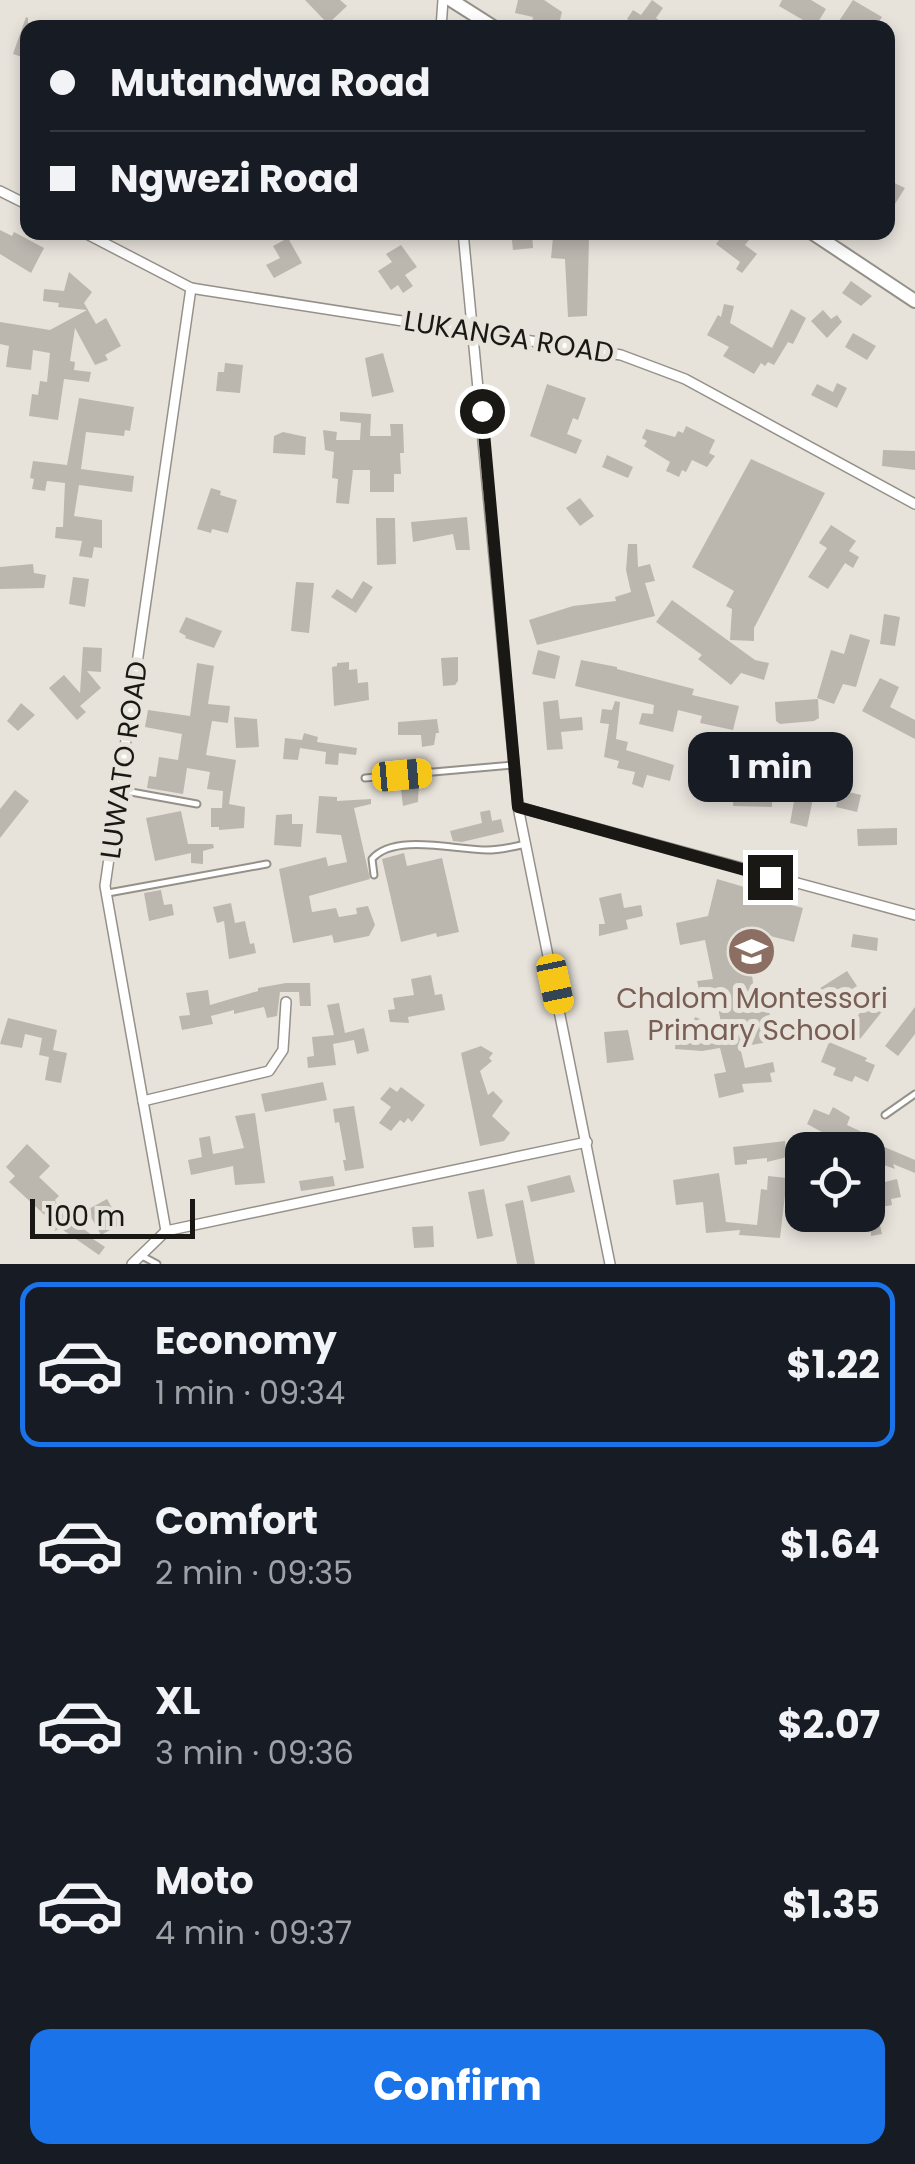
<!DOCTYPE html>
<meta charset="utf-8">
<style>
body{margin:0;font-family:Poppins,sans-serif;background:#242831;color:#f1f3f6;height:100vh;display:flex;flex-direction:column;font-size:38px;white-space:nowrap}
*{box-sizing:border-box;margin:0}
p{font-size:32px;color:#9ea1a6}
.icon{flex:none;width:55px;height:55px;fill:none;stroke:currentColor;stroke-width:2;stroke-linecap:round;stroke-linejoin:round}
.map{position:relative;height:1264px;overflow:hidden}
.side{display:flex;flex-direction:column;background:#171b24;flex:1}
.side>*{flex:none}
.top-card{position:absolute;left:20px;top:20px;width:875px;height:220px;border-radius:20px;box-shadow:0 5px 15px #0003;display:grid;align-content:center;height:220px;padding:0 30px;background:#171b24}
.buttons{position:absolute;left:785px;top:1132px;display:grid;gap:20px}
.buttons a{display:grid;place-items:center;width:100px;height:100px;border-radius:20px;background:#171b24;box-shadow:0 5px 15px #0003;font-size:50px}
.scale{position:absolute;left:30px;bottom:25px;width:165px;box-sizing:border-box;padding-left:10px;border:5px solid #191815;border-top:0;font-size:28px;line-height:35px;white-space:nowrap;color:#191815;-webkit-text-stroke:8px #e7e3db;paint-order:stroke}
.end{position:absolute;width:45px;height:45px;margin:-22px;border:12px solid #191815;background:#fff;box-shadow:0 0 0 5px #fff}
.from{border-radius:50%}
.bubble{position:absolute;height:70px;border-radius:20px;background:#171b24;box-shadow:0 5px 15px #0003;font-size:32px;font-weight:700;line-height:70px;text-align:center}
.car{position:absolute;width:30px;height:60px;margin:-30px -15px;border-radius:12px;box-shadow:0 0 8px 2px #0007;background:linear-gradient(#f5c518 24%,#345 0 40%,#f5c518 0 76%,#345 0 86%,#f5c518 0)}
.top-card b{display:flex;align-items:center;gap:35px;height:95px;font-size:38px}
.top-card b+b{border-top:2px solid #363941}
.top-card i{width:25px;height:25px;background:#f1f3f6}
ul{padding:18px 0 0;list-style:none}
li{display:flex;align-items:center;gap:30px;height:165px;margin:0 20px 15px;padding:0 10px;border:5px solid transparent;border-radius:20px}
li div{flex:1}
li b{display:block;font-size:38px}
li em{font-style:normal;font-weight:700}
li.selected{border-color:#1a73e8}
li>.icon{width:90px;height:90px;stroke-width:1.5}
.action{display:flex;gap:20px;margin-top:auto;padding:20px 30px}
.action a{flex:1;height:115px;border-radius:20px;background:#1a73e8;color:#fff;font-size:40px;font-weight:700;line-height:115px;text-align:center}
.map>svg:first-child{display:block}
</style>
<div class="map">
<svg width="915" height="1264" viewBox="0 0 915 1264">
<rect width="100%" height="100%" fill="#e7e3db"/>
<g fill="#bbb7af">
<polygon points="305,0 340,0 347,6 328,24"/>
<polygon points="518,0 544,0 562,12 558,28 531,26 533,17 515,13"/>
<polygon points="652,0 663,8 656,18 670,28 639,28 627,19 633,10 641,15"/>
<polygon points="782,0 811,0 826,9 815,27 779,6"/>
<polygon points="853,0 882,17 875,28 849,28 839,21"/>
<polygon points="26,17 28,18 28,59 13,54"/>
<polygon points="888,180 905,188 888,215"/>
<polygon points="0,230 12,236 14,232 44,248 31,273 0,254"/>
<polygon points="511,232 532,232 533,248 513,250"/>
<polygon points="706,232 739,232 749,240 745,245 757,254 742,273 736,269 740,262 716,244 719,240"/>
<polygon points="553,237 589,239 587,316 568,317 565,259 551,258"/>
<polygon points="288,238 302,263 274,278 266,265 280,258 273,246"/>
<polygon points="401,245 417,267 405,275 413,286 403,293 398,285 391,290 378,271 392,262 386,254"/>
<polygon points="69,272 92,292 84,303 96,324 106,318 121,346 105,355 108,360 95,365 75,328 70,361 75,362 74,370 91,372 89,382 64,379 58,420 29,416 32,394 38,395 40,381 47,382 50,353 33,350 31,370 6,367 9,346 0,344 0,322 50,330 87,310 58,307 59,303 43,301 44,289 64,291"/>
<polygon points="851,281 872,296 861,306 842,293"/>
<polygon points="724,304 734,306 730,323 772,348 791,309 806,318 793,344 788,342 774,365 768,362 765,366 761,363 754,374 723,356 729,347 707,335 718,315 721,317"/>
<polygon points="823,310 831,319 837,315 842,322 827,338 811,321"/>
<polygon points="853,333 876,346 867,360 845,347"/>
<polygon points="383,353 394,392 372,397 365,358"/>
<polygon points="225,363 243,365 240,393 216,391 218,372 224,372"/>
<polygon points="837,383 847,388 837,408 811,395 817,384 833,392"/>
<polygon points="547,384 586,398 578,420 573,418 567,434 582,440 576,454 530,436"/>
<polygon points="79,398 134,407 130,431 125,430 124,436 86,432 81,469 134,476 132,492 79,485 74,516 102,520 102,548 94,547 92,558 79,556 82,541 55,538 56,527 63,527 65,483 47,481 45,491 32,489 34,479 30,478 33,461 67,465"/>
<polygon points="340,412 371,414 370,436 391,436 390,424 403,424 404,453 400,453 401,474 394,474 394,492 370,492 370,470 353,470 349,504 336,503 338,479 332,478 334,452 325,450 323,430 337,432 336,440 360,440 361,423 340,421"/>
<polygon points="686,426 715,440 709,453 715,456 707,467 692,460 686,472 682,470 679,477 666,471 670,462 644,446 647,441 642,438 646,429 675,437 678,431 683,433"/>
<polygon points="283,432 306,437 305,455 273,453 274,436"/>
<polygon points="883,450 915,451 915,470 882,466"/>
<polygon points="607,455 633,467 628,478 602,467"/>
<polygon points="751,459 825,493 754,628 754,641 730,640 732,609 726,606 734,591 692,567"/>
<polygon points="211,488 221,491 220,495 237,500 228,533 212,529 211,533 197,529"/>
<polygon points="580,498 594,516 580,526 566,508"/>
<polygon points="467,517 470,550 456,550 453,534 413,542 411,522"/>
<polygon points="376,518 395,518 396,564 377,565"/>
<polygon points="831,525 856,541 849,551 859,557 853,568 845,563 828,589 808,577 827,548 819,543"/>
<polygon points="628,544 637,544 638,567 650,564 655,581 645,583 655,616 537,645 529,620 573,606 616,601 615,597 631,592 626,570"/>
<polygon points="33,564 34,573 46,575 44,588 0,589 0,567"/>
<polygon points="73,577 89,579 85,607 69,604"/>
<polygon points="363,581 373,587 356,613 331,597 337,589 352,599"/>
<polygon points="296,582 314,583 309,633 291,631"/>
<polygon points="672,600 755,660 769,663 764,680 741,673 731,685 698,659 702,655 656,622"/>
<polygon points="884,614 900,617 895,646 880,644"/>
<polygon points="186,617 222,631 214,648 185,638 186,636 179,632"/>
<polygon points="850,634 870,640 856,687 843,684 834,704 817,698 831,650 844,654"/>
<polygon points="83,647 102,648 101,672 87,671 101,688 80,706 86,712 77,720 49,688 64,675 80,693"/>
<polygon points="538,650 560,656 555,679 532,674"/>
<polygon points="458,657 458,681 455,685 443,686 441,658"/>
<polygon points="581,660 617,667 617,669 694,689 692,695 739,706 733,730 700,723 702,716 678,710 673,732 639,724 642,713 653,714 654,705 575,686"/>
<polygon points="349,662 349,670 357,669 358,683 368,682 369,700 334,706 332,667 337,666 337,663"/>
<polygon points="197,663 214,666 208,704 230,706 228,723 212,721 206,755 236,760 229,804 245,807 244,828 219,830 219,827 211,827 211,808 222,808 223,791 207,789 210,772 187,768 183,794 147,788 149,776 156,777 159,757 178,760 182,734 145,727 148,710 190,716"/>
<polygon points="880,678 899,687 890,707 915,720 915,739 862,711"/>
<polygon points="818,699 819,718 814,721 780,724 776,721 775,702"/>
<polygon points="558,700 560,719 582,717 583,730 561,732 563,749 547,750 543,702"/>
<polygon points="615,701 620,702 616,739 628,742 626,750 674,765 670,781 647,775 643,788 632,784 635,772 617,768 619,761 604,757 609,724 600,723 602,709 612,710"/>
<polygon points="21,703 35,715 18,731 7,721"/>
<polygon points="234,717 257,719 259,747 236,748"/>
<polygon points="437,719 439,733 436,733 434,745 422,747 421,735 398,735 398,722"/>
<polygon points="304,733 318,737 317,742 357,748 356,755 339,753 338,765 325,764 326,752 300,748 298,760 283,759 285,738 302,740"/>
<polygon points="419,780 418,802 403,806 400,781"/>
<polygon points="797,785 815,789 807,827 790,823"/>
<polygon points="734,789 772,789 772,807 733,806"/>
<polygon points="15,790 29,801 0,838 0,809"/>
<polygon points="840,790 861,795 857,812 836,807"/>
<polygon points="319,796 337,797 337,801 371,799 371,804 354,808 370,879 309,896 312,912 336,908 339,917 357,914 356,908 368,906 375,925 369,936 334,943 332,935 293,943 279,869 326,857 328,866 347,862 341,835 316,833"/>
<polygon points="490,810 492,821 501,819 504,832 462,842 453,841 450,831 482,823 480,812"/>
<polygon points="181,811 188,844 213,844 214,848 203,851 203,864 191,863 191,853 155,861 146,818"/>
<polygon points="292,814 292,824 303,824 301,847 274,845 276,815"/>
<polygon points="897,828 897,845 858,846 857,829"/>
<polygon points="404,853 407,866 442,858 459,932 437,937 436,933 401,942 382,859"/>
<polygon points="717,879 751,889 750,894 803,908 794,942 758,933 760,950 749,952 757,1013 769,1010 774,1041 740,1047 745,1068 773,1062 775,1072 770,1073 772,1082 742,1084 744,1092 719,1098 714,1074 726,1072 720,1048 702,1051 675,1049 676,1036 688,1037 695,1017 708,1022 700,1042 724,1038 715,992 700,994 697,981 713,979 705,940 680,945 676,923 708,916"/>
<polygon points="161,890 164,905 172,904 174,915 149,921 144,893"/>
<polygon points="621,893 624,908 641,905 643,916 626,920 628,929 599,936 599,924 605,924 599,898"/>
<polygon points="231,903 235,923 245,921 250,944 254,943 256,953 229,959 224,921 217,923 213,907"/>
<polygon points="853,934 878,938 877,951 851,947"/>
<polygon points="847,971 857,986 826,1005 817,990"/>
<polygon points="431,975 435,995 442,994 445,1010 408,1017 409,1023 390,1022 388,1010 395,1009 393,998 414,995 411,979"/>
<polygon points="286,983 310,983 311,1006 300,1006 299,992 280,992 277,1016 267,1018 264,1007 234,1014 234,1010 211,1016 213,1024 182,1030 179,1016 190,1015 186,993 208,990 210,1005 258,991 258,988"/>
<polygon points="875,994 888,1004 860,1039 847,1029"/>
<polygon points="339,1003 345,1033 364,1028 369,1051 357,1054 354,1040 333,1044 336,1065 308,1068 307,1057 314,1056 312,1037 334,1035 327,1005"/>
<polygon points="915,1007 915,1034 898,1056 885,1046"/>
<polygon points="8,1018 57,1030 53,1050 67,1053 61,1083 45,1080 49,1057 39,1055 42,1038 25,1034 22,1048 0,1044"/>
<polygon points="628,1030 634,1060 607,1063 604,1032"/>
<polygon points="829,1042 867,1058 865,1061 875,1065 868,1082 855,1076 852,1082 833,1075 836,1068 821,1062"/>
<polygon points="481,1046 493,1053 489,1058 492,1061 480,1071 488,1095 493,1091 503,1101 492,1116 510,1133 504,1141 480,1146 461,1053"/>
<polygon points="323,1082 327,1100 265,1112 261,1094"/>
<polygon points="390,1087 397,1092 401,1087 425,1105 412,1122 408,1118 404,1123 400,1120 391,1131 379,1123 391,1107 380,1099"/>
<polygon points="354,1106 364,1168 345,1171 343,1160 346,1160 339,1122 335,1123 333,1109"/>
<polygon points="833,1107 850,1117 847,1125 862,1132 856,1144 846,1140 846,1145 807,1124 814,1109 829,1115"/>
<polygon points="255,1113 265,1183 235,1185 233,1166 191,1175 188,1160 202,1157 199,1138 210,1136 213,1154 244,1148 235,1116"/>
<polygon points="785,1141 787,1157 767,1162 767,1158 747,1160 747,1164 735,1165 733,1147"/>
<polygon points="27,1144 50,1166 39,1177 59,1196 55,1200 70,1227 74,1222 96,1238 93,1239 105,1247 99,1255 60,1228 55,1231 49,1219 9,1182 15,1176 6,1167"/>
<polygon points="882,1146 915,1160 915,1173 893,1164 895,1169 881,1164 876,1159"/>
<polygon points="719,1173 726,1222 757,1225 761,1189 767,1190 768,1176 787,1178 780,1238 739,1235 740,1230 706,1233 703,1202 676,1205 673,1180"/>
<polygon points="570,1175 575,1192 531,1202 527,1186"/>
<polygon points="333,1176 335,1186 301,1191 299,1181"/>
<polygon points="897,1179 901,1197 891,1199 892,1205 876,1208 882,1234 871,1236 868,1186"/>
<polygon points="484,1189 493,1236 477,1239 468,1192"/>
<polygon points="107,1199 121,1224 101,1235 87,1210"/>
<polygon points="523,1200 535,1264 517,1264 505,1204"/>
<polygon points="433,1226 434,1247 414,1248 412,1227"/>
</g>
<g fill="none" stroke-linecap="round" stroke-linejoin="round">
<defs>
<g id="lane">
<polyline points="365,778 513,765"/>
<polyline points="120,790 197,804"/>
<path d="M374,875L372,859C394,833 456,850 487,850C500,850 513,847 526,844"/>
<polyline points="108,893 267,864"/>
<polyline points="885,1115 915,1094"/>
<polyline points="142,1256 157,1264"/>
</g>
<g id="street">
<polyline points="441,28 443,0"/>
<polyline points="0,191 28,205"/>
<polyline points="83,232 191,288 203,290 621,355 685,379 915,504"/>
<polyline points="463,232 518,807 610,1264"/>
<polyline points="518,807 915,915"/>
<polyline points="143,1101 269,1071 283,1050 286,1002"/>
<polyline points="166,1231 105,886 191,288"/>
<polyline points="132,1264 166,1231 587,1142"/>
</g>
<g id="secondary">
<polyline points="451,0 495,28"/>
<polyline points="811,232 915,301"/>
</g>
</defs>
<use href="#lane" stroke="#959189" stroke-width="9"/>
<use href="#street" stroke="#959189" stroke-width="12"/>
<use href="#secondary" stroke="#959189" stroke-width="16"/>
<use href="#lane" stroke="#fff" stroke-width="5"/>
<use href="#street" stroke="#fff" stroke-width="9"/>
<use href="#secondary" stroke="#fff" stroke-width="12"/>
</g>
<g fill="none" stroke-linecap="round" stroke-linejoin="round">
<polyline stroke="#191815" stroke-width="12" points="482,411 518,807 770,877"/>
</g>
<defs>
<symbol id="school-disc" viewBox="-11 -11 22 22"><circle r="9.5" fill="#8d6e63" stroke="#e7e3db"/><path d="M0-5L7-2L0 1L-7-2ZM-4 1L0 2.5L4 1V4Q0 6-4 4Z" fill="#fff"/></symbol>
</defs>
<g fill-rule="evenodd">
<use href="#school-disc" x="724" y="924" width="55" height="55"/>
</g>
<g text-anchor="middle" dominant-baseline="central" stroke-width="10" stroke-linejoin="round" paint-order="stroke">
<g font-size="28" fill="#191815" stroke="#e7e3db">
<text transform="translate(509 337) rotate(9)">LUKANGA ROAD</text>
<text transform="translate(124 760) rotate(-82)">LUWATO ROAD</text>
</g>
<g font-size="28" fill="#785e54" stroke="#e7e3db">
<text x="752" y="998">Chalom Montessori<tspan x="752" dy="32">Primary School</tspan></text>
</g>
</g>
</svg>
<div class="buttons">
<a><svg class="icon" aria-label="locate" viewBox="0 0 24 24"><circle cx="12" cy="12" r="6"/><path d="M12 2v4M12 18v4M2 12h4M18 12h4"/></svg></a>
</div>
<div class="scale">100 m</div>
<i class="end from" style="left:482px;top:411px"></i>
<i class="end" style="left:770px;top:877px"></i>
<div class="bubble" style="left:688px;top:732px;width:165px">1 min</div>
<i class="car" style="left:402px;top:775px;rotate:85deg"></i>
<i class="car" style="left:555px;top:984px;rotate:168deg"></i>
<div class="top-card">
<b><i class="from"></i>Mutandwa Road</b>
<b><i></i>Ngwezi Road</b>
</div>
</div>
<section class="side">
<ul>
<li class="selected"><svg class="icon" aria-label="car" viewBox="0 0 24 24"><path d="M5 17H2v-5l4-1 3-4h7l3 4 3 1v5h-3M9 17h6M6 11h13"/><circle cx="7" cy="17" r="2"/><circle cx="17" cy="17" r="2"/></svg><div><b>Economy</b><p>1 min · 09:34</p></div><em>$1.22</em></li>
<li><svg class="icon" aria-label="car" viewBox="0 0 24 24"><path d="M5 17H2v-5l4-1 3-4h7l3 4 3 1v5h-3M9 17h6M6 11h13"/><circle cx="7" cy="17" r="2"/><circle cx="17" cy="17" r="2"/></svg><div><b>Comfort</b><p>2 min · 09:35</p></div><em>$1.64</em></li>
<li><svg class="icon" aria-label="car" viewBox="0 0 24 24"><path d="M5 17H2v-5l4-1 3-4h7l3 4 3 1v5h-3M9 17h6M6 11h13"/><circle cx="7" cy="17" r="2"/><circle cx="17" cy="17" r="2"/></svg><div><b>XL</b><p>3 min · 09:36</p></div><em>$2.07</em></li>
<li><svg class="icon" aria-label="car" viewBox="0 0 24 24"><path d="M5 17H2v-5l4-1 3-4h7l3 4 3 1v5h-3M9 17h6M6 11h13"/><circle cx="7" cy="17" r="2"/><circle cx="17" cy="17" r="2"/></svg><div><b>Moto</b><p>4 min · 09:37</p></div><em>$1.35</em></li>
</ul>
<div class="action"><a>Confirm</a></div>
</section>
